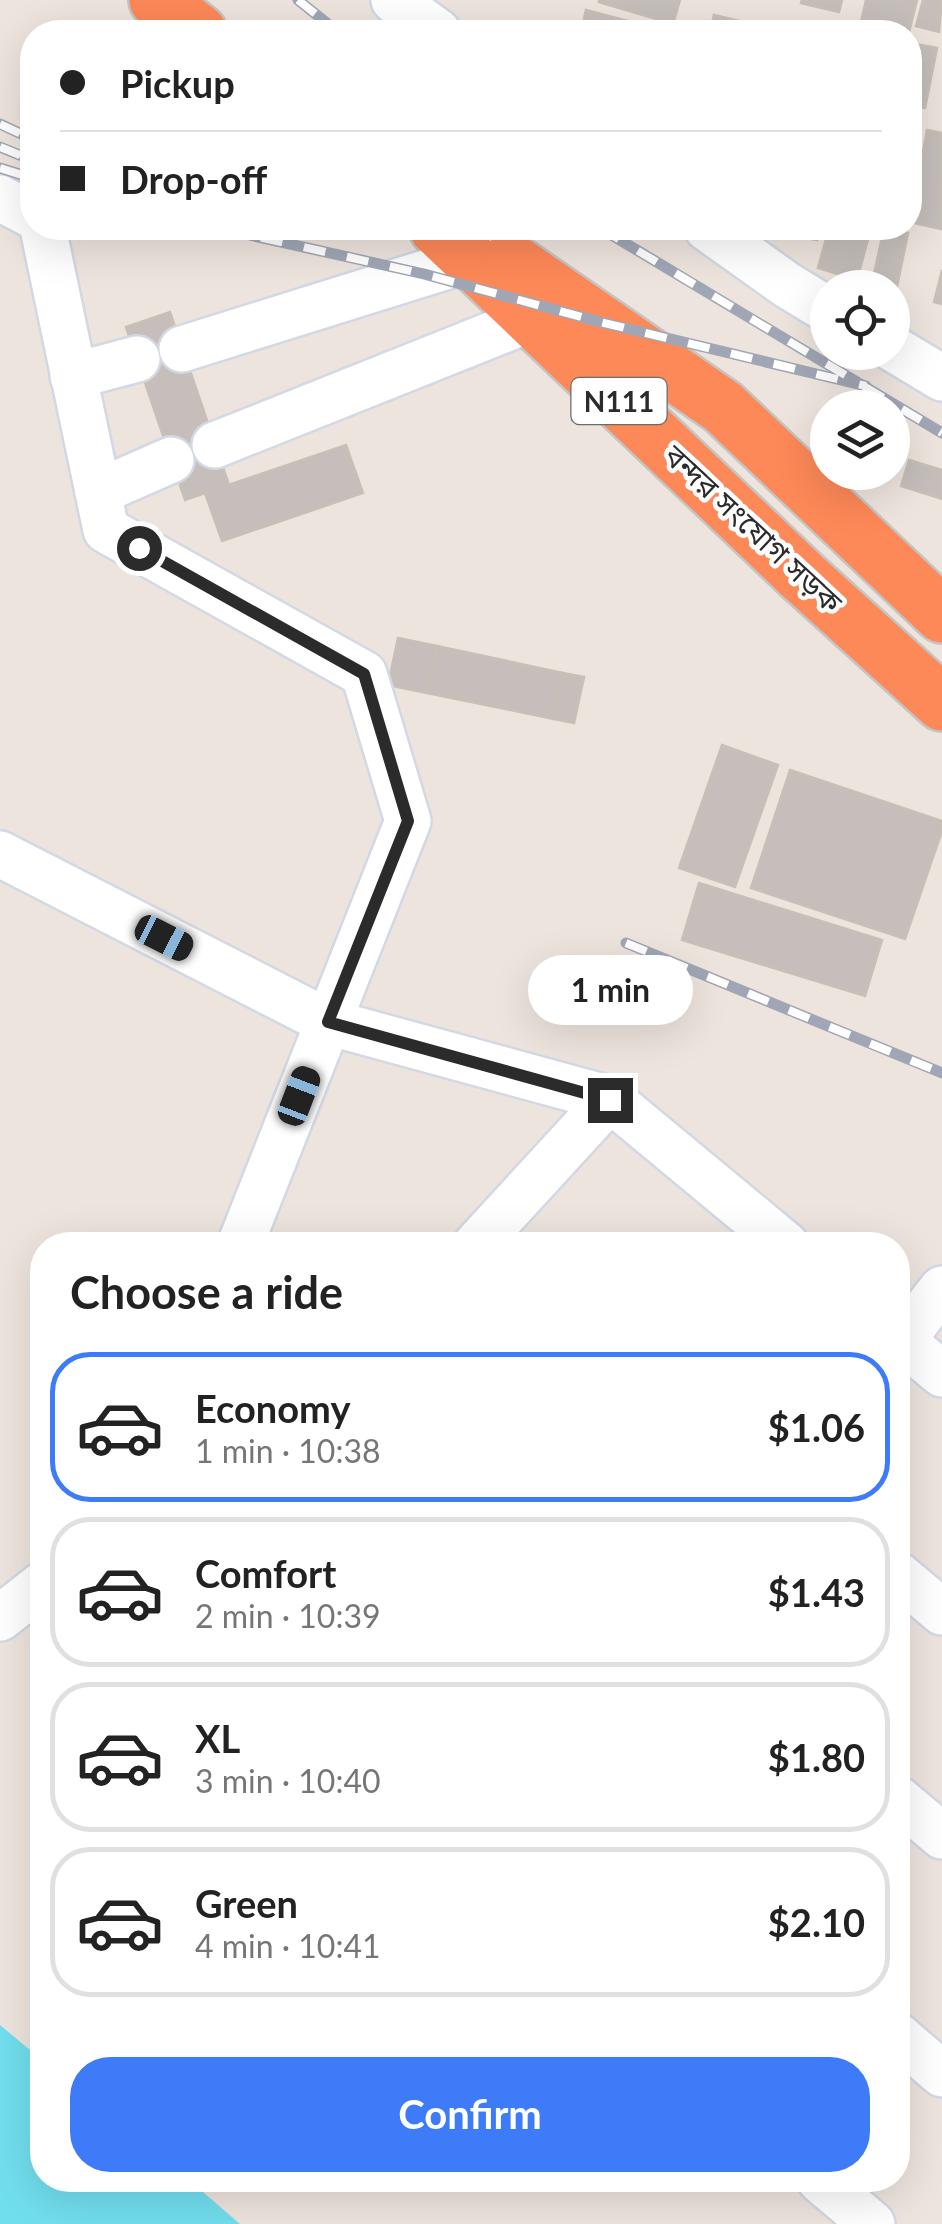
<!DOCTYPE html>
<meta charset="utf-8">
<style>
body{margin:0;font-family:Lato,"Noto Sans Bengali",sans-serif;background:#f2f2f2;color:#222;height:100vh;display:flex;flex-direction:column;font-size:38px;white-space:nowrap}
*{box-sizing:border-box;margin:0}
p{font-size:32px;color:#767676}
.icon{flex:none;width:55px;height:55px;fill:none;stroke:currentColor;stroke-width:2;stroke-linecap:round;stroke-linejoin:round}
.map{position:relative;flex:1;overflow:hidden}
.drawer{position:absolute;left:30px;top:1232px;width:880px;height:960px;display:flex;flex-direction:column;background:#fff;border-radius:40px;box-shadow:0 10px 40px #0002}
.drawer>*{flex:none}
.hud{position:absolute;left:20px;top:20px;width:902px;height:220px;border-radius:40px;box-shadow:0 10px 40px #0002;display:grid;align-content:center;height:220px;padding:0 40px;background:#fff}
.tools{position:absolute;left:810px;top:270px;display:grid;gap:20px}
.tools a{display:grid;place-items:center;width:100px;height:100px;border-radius:50%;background:#fff;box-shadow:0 10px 40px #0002;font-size:50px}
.end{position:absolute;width:45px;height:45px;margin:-22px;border:12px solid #2b2b2b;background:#fff;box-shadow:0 0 0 5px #fff}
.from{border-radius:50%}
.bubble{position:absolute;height:70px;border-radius:35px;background:#fff;box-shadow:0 10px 40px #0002;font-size:32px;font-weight:700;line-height:70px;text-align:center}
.car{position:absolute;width:30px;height:60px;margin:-30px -15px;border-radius:12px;box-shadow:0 0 8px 2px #0007;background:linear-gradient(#222 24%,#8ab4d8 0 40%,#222 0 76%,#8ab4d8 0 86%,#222 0)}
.hud b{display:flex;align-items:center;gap:35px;height:95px;font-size:38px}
.hud b+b{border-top:2px solid #e0e0e0}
.hud i{width:25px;height:25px;background:#222}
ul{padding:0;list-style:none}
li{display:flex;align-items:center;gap:30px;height:150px;margin:0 20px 15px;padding:0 20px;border:5px solid #e0e0e0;border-radius:40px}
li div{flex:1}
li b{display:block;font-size:38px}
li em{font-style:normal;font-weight:700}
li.on{border-color:#3e7bf9}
li>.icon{width:90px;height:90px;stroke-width:1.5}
h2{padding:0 40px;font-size:45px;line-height:120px}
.primary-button{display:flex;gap:20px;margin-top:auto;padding:20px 40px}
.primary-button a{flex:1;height:115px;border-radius:40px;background:#3e7bf9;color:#fff;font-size:40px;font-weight:700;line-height:115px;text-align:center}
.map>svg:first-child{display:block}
</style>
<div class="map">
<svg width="942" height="2224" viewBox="0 0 942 2224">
<rect width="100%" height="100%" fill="#ede4dd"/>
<polygon fill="#71deee" points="0,2025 42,2060 42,2180 189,2180 240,2224 0,2224"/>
<g fill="#c5beba" stroke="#c8c0b7" stroke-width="2.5">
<polygon points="599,0 680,0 673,24 599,2"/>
<polygon points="802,0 842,0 839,12 801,3"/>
<polygon points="866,0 917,0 909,32 861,22"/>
<polygon points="923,0 942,0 939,32 916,26"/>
<polygon points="586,10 669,32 581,32"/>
<polygon points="714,15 786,32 710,32"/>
<polygon points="910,43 937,48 925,108 910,105"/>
<polygon points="927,130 942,133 941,229 910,222"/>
<polygon points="766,228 819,228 817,240 766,230"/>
<polygon points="829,228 871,228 857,280 818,268"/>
<polygon points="884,228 908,233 894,301 892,288 871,288"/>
<polygon points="942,270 942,304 934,302"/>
<polygon points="170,312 229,485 185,500 126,327"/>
<polygon points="346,445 363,493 222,541 205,493"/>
<polygon points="909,460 942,470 942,499 901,486"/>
<polygon points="398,638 437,646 427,693 388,685"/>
<polygon points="437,646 563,673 554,719 427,693"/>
<polygon points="563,673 584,677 574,723 554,719"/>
<polygon points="722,745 778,765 735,887 679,868"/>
<polygon points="790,770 942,821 942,831 905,939 751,888"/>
<polygon points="699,883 882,940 865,996 682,940"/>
</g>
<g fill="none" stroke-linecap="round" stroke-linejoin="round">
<defs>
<g id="minor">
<polyline points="394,0 438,32"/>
<polyline points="0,198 32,215"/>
<polyline points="43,228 106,530 364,674 408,821 240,1245"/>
<polyline points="707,228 787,285 828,310"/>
<polyline points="892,348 942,378"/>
<polyline points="182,349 470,259 483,242"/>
<polyline points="73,376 137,359"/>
<polyline points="215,445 561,307"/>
<polyline points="98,492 171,460"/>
<polyline points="0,854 328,1022 610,1099"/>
<polyline points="476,1245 610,1099 786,1245"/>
<polyline points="898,1337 942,1374"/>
<polyline points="902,1340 942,1289"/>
<polyline points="898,1575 942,1612"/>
<polyline points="0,1618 42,1585"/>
<polyline points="898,1799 942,1836"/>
<polyline points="898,2036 942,2074"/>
<polyline points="820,2180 872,2224"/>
</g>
<g id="highway">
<polyline points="157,0 199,32"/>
<polyline points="437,228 801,575 942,703"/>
<polyline points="510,260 723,407 942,615"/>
</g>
</defs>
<use href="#minor" stroke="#d2d8e4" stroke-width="50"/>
<use href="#highway" stroke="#c4c4c4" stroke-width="60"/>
<use href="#minor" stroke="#fff" stroke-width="45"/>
<use href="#highway" stroke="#fd8858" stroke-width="55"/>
<defs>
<g id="rail">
<polyline points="298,0 338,32"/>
<polyline points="0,124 32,139"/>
<polyline points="0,147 32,160"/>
<polyline points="0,168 32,178"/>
<polyline points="218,228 424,274 600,322 866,386"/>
<polyline points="600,228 942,433"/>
<polyline points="626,943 942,1073"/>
</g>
</defs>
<use href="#rail" stroke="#a0a6b5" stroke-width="11"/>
<use href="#rail" stroke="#fff" stroke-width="8" stroke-dasharray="22" stroke-linecap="butt"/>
</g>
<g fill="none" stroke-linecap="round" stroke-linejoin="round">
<polyline stroke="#2b2b2b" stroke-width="12" points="139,548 364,674 408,821 328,1022 610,1100"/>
</g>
<g text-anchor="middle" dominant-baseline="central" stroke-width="9" stroke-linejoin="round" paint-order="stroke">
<rect fill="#fff" stroke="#6b6b6b" stroke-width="2.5" x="571.5" y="378" width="95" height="46" rx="8"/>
<g font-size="28" font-weight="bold" fill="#2b2b2b">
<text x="619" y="401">N111</text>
</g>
<g font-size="30" fill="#2b2b2b" stroke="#fff">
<text transform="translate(754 528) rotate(43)">বন্দর সংযোগ সড়ক</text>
</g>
</g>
</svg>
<div class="tools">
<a><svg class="icon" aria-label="locate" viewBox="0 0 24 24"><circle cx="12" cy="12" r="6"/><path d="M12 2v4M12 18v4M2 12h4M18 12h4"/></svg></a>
<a><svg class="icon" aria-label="layers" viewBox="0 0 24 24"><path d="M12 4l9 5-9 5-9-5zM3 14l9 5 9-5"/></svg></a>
</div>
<i class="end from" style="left:139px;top:548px"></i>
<i class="end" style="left:610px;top:1100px"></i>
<div class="bubble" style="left:528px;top:955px;width:165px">1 min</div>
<i class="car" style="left:164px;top:938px;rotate:117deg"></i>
<i class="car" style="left:299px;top:1096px;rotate:21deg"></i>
<div class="hud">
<b><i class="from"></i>Pickup</b>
<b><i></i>Drop-off</b>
</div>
<section class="drawer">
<h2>Choose a ride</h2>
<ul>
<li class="on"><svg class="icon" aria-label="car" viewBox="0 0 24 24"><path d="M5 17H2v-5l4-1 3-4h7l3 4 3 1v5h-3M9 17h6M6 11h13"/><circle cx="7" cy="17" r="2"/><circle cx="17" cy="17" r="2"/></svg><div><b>Economy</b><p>1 min · 10:38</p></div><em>$1.06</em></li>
<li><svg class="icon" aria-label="car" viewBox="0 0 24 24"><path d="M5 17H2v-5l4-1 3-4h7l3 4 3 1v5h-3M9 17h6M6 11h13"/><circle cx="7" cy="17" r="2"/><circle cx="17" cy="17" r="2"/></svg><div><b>Comfort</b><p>2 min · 10:39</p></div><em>$1.43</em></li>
<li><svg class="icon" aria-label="car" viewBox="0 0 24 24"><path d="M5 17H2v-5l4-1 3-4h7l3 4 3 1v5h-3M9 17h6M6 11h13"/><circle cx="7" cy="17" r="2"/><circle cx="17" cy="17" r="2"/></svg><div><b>XL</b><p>3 min · 10:40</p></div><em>$1.80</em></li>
<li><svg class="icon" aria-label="car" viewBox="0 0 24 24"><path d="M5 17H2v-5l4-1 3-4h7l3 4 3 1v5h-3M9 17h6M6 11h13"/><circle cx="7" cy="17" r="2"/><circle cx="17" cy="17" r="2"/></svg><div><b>Green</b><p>4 min · 10:41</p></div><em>$2.10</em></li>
</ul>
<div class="primary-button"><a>Confirm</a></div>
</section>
</div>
